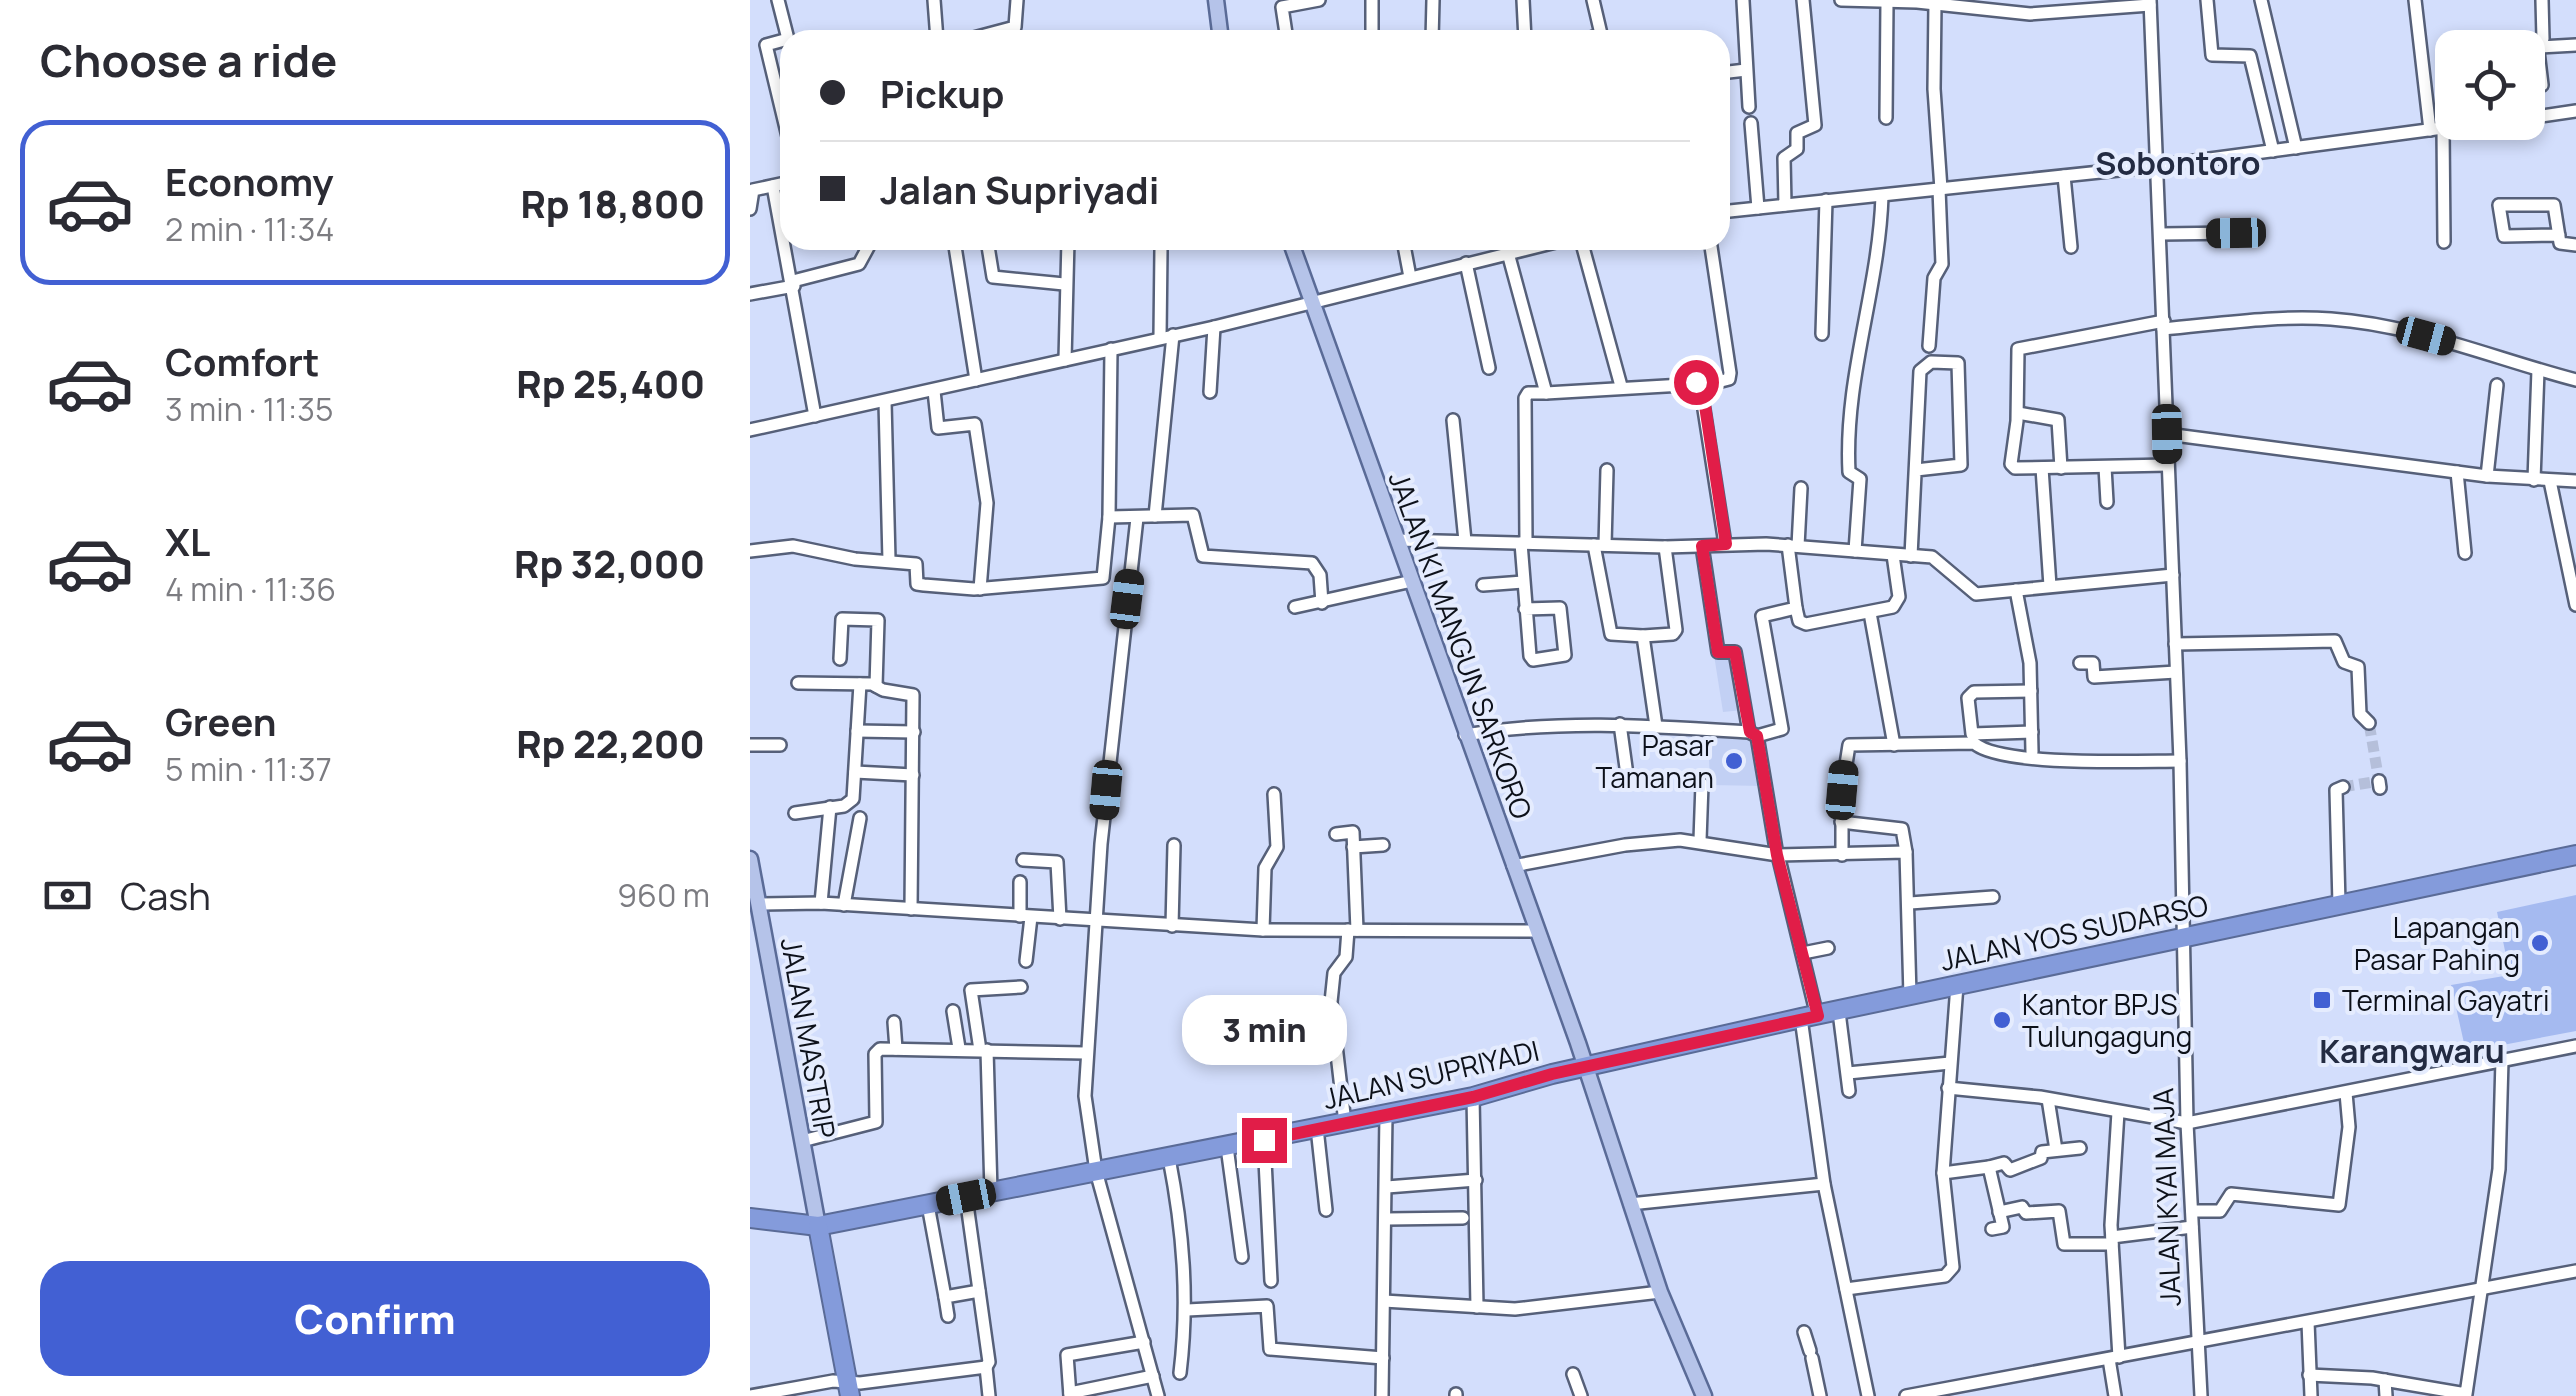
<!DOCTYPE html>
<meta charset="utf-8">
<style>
body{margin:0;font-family:Manrope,sans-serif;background:#f7f7f7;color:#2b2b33;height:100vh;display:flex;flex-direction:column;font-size:38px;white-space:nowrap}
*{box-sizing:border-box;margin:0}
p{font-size:32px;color:#7c7c81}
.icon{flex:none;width:55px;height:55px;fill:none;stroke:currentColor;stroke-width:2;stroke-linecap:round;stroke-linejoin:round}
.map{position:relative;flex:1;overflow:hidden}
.sheet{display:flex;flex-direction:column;background:#fff;width:750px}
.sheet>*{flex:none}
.banner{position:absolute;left:30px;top:30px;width:950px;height:220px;border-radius:30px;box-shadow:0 5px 15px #0003;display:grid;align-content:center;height:220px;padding:0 40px;background:#fff}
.controls{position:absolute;left:1685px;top:30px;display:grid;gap:20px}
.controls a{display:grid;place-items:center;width:110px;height:110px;border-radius:20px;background:#fff;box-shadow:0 5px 15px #0003;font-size:50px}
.end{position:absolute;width:45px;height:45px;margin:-22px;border:12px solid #e11d48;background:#fff;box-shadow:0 0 0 5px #fff}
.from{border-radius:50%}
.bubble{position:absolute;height:70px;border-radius:30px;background:#fff;box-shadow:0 5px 15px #0003;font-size:32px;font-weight:800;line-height:70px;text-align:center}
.car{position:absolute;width:30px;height:60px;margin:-30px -15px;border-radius:12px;box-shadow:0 0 8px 2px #0007;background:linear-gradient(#222 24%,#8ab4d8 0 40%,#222 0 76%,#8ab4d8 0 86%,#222 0)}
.banner b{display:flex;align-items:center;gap:35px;height:95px;font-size:38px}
.banner b+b{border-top:2px solid #e1e1e2}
.banner i{width:25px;height:25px;background:#2b2b33}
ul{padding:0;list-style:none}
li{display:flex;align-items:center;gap:30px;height:165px;margin:0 20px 15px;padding:0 20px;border:5px solid transparent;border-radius:30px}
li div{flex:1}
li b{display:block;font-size:38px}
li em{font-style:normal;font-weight:800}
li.active{border-color:#4260d3}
li>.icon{width:90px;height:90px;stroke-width:1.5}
h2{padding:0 40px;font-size:45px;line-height:120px}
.pay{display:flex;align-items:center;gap:25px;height:110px;padding:0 40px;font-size:38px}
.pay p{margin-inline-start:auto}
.primary-button{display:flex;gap:20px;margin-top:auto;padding:20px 40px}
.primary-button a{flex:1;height:115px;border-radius:30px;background:#4260d3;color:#fff;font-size:40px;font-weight:800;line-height:115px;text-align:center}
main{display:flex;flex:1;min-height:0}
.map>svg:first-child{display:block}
</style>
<main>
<section class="sheet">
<h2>Choose a ride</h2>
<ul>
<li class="active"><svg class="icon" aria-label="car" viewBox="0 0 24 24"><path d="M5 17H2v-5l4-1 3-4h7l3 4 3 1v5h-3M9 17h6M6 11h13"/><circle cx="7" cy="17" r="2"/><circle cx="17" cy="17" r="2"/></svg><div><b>Economy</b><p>2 min · 11:34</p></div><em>Rp 18,800</em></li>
<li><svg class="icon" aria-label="car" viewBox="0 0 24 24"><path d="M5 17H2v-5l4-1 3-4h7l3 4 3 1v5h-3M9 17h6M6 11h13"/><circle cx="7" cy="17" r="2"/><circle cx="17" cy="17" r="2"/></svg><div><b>Comfort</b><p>3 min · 11:35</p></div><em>Rp 25,400</em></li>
<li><svg class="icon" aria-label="car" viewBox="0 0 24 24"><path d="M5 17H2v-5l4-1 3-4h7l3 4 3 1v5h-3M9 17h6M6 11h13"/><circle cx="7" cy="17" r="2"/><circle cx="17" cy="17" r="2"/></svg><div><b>XL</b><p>4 min · 11:36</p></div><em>Rp 32,000</em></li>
<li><svg class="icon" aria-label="car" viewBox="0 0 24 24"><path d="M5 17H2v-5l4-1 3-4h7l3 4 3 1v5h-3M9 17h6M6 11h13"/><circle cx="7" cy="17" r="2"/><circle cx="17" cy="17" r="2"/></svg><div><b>Green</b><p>5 min · 11:37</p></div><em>Rp 22,200</em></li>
</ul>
<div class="pay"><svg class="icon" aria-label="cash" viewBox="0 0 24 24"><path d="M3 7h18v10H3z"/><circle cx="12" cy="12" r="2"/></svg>Cash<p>960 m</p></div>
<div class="primary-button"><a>Confirm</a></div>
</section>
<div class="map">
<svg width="1826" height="1396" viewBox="0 0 1826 1396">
<rect width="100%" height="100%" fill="#d3defc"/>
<g fill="#c2d0f4">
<polygon points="983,652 993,710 973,712 964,655"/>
<polygon points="958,732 1005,737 1014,786 960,785"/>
</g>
<polygon fill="#a5baf0" points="1826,895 1826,1031 1716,1052 1701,985 1760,975 1747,912"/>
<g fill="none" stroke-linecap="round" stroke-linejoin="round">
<polyline stroke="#b5bfda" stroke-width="11" stroke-dasharray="11 5.5" stroke-linecap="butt" points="1593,787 1629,781 1619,723"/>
<defs>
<g id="minor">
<polyline points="28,0 38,39 16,45 40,145"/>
<polyline points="184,0 187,40"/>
<polyline points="622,0 622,40"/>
<polyline points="773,0 775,40"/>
<polyline points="1091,0 1167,2 1280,14 1400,5"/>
<polyline points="1400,0 1430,761 1437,1123 1451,1396"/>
<polyline points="1457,0 1462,55 1500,56 1523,151"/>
<polyline points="1511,0 1546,148"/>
<polyline points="1665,0 1680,130"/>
<polyline points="993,1 999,107"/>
<polyline points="1185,3 1184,89 1191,189"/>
<polyline points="216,40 265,27 267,0"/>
<polyline points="537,40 532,7 569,0"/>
<polyline points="682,40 683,0"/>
<polyline points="836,40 851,34 843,0"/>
<polyline points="1789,47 1826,45"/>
<polyline points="970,73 996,70"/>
<polyline points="1778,89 1792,85 1787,43 1793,39 1792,0"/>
<polyline points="1136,118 1137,2"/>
<polyline points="1778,118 1826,111"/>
<polyline points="1001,123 1008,208"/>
<polyline points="1693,128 1694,242"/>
<polyline points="1314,176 1321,247"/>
<polyline points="23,186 65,416"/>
<polyline points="1035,205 1034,158 1047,149 1047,133 1065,125 1053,0"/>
<polyline points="0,209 3,190 40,182"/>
<polyline points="970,212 1407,166 1738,122"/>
<polyline points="1411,234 1486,233"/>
<polyline points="1809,235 1754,236 1749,205 1804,205 1810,243 1826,245"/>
<polyline points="204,240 226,380"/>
<polyline points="237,240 243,277 314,284"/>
<polyline points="653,240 660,277"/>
<polyline points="831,240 871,386"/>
<polyline points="758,253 796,393 778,393 775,398 776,543"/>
<polyline points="716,263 739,368"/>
<polyline points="43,281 109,264 122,240"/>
<polyline points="0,294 44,286"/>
<polyline points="1414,321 1268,349 1267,421 1261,464 1265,468 1418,465"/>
<path d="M1413,329C1469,324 1526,315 1581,319C1666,325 1745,359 1826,380"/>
<polyline points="1072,334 1076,200"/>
<polyline points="410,338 411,249"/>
<polyline points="1179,346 1184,278 1192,264 1189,189"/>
<polyline points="315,360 318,240"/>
<polyline points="952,386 979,379 980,373 960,240"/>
<polyline points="184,391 188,428 225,424 237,503 230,589"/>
<polyline points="460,392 464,327"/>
<polyline points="796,393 950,384 975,544"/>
<polyline points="135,402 139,560"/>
<polyline points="1268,413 1308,420 1311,468"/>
<polyline points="703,420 715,541"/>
<polyline points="0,430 464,327 814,240"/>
<polyline points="1417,434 1737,476 1826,481"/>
<polyline points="1355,467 1357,502"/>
<polyline points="1292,468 1300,586"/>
<polyline points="1707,472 1715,553"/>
<polyline points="1737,476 1747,385"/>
<polyline points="1784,480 1788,370"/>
<polyline points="1800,481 1826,605"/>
<polyline points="405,516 423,335"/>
<polyline points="359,517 443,515 453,556 562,563 570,575 572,603"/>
<polyline points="387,518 351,844 335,1096 346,1171 408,1396"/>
<polyline points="648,540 915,547 1016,544 1182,557 1226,594 1423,575"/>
<polyline points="771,543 780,656 783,660 815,655 810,608 775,609"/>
<polyline points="844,545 861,634 893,636 906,726"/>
<polyline points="855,545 857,470"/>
<polyline points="952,546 968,652 985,652 999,732"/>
<polyline points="1048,546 1051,488"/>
<polyline points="0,551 43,546 105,559 166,564 167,584 174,585 224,589 353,578 359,517 361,349"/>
<path d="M1105,551L1110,479L1099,472C1094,377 1129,290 1132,196"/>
<polyline points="1161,556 1170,371 1181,362 1208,363 1211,465 1166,470"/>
<polyline points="733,585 773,582"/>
<polyline points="1266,590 1280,663 1282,752"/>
<polyline points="545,607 662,581"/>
<polyline points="1046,608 1049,621 1056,624 1143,607 1149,597 1143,555"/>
<polyline points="1120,613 1144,745"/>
<polyline points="893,636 923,634 926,630 915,547"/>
<polyline points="1425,644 1585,641 1594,662 1608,667 1610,714 1619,723"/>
<polyline points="90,659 92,619 128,620 126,686"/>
<polyline points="1330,663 1343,663 1344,677 1426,672"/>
<polyline points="48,683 122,684 133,690 163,695 161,909"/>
<polyline points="1281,691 1224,692 1218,698 1222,734 1282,732"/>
<polyline points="870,724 877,775"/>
<polyline points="107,731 164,732"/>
<path d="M715,735C809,719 904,726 999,732L1007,736L1027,855"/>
<polyline points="1007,736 1032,729 1012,616 1046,608 1038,545"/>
<polyline points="0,745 30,745"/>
<polyline points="105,772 163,775"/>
<polyline points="1629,781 1630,788"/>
<polyline points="45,813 94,806 103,799 110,684"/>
<polyline points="1091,822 1152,829 1156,852"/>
<polyline points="586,834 603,832 607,930"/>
<polyline points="950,840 952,784"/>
<polyline points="603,847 633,845"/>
<polyline points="1028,855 1067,1016"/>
<path d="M1092,855V790L1099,745L1224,743C1251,767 1389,761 1430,761"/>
<polyline points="273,860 307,862 310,919"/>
<polyline points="763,866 875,845 930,840 1028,855 1156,852 1160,996"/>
<polyline points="71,903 80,807"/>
<polyline points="1160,903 1243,897"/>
<polyline points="10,904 71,903 513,930 787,931"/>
<polyline points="1589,904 1586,790 1593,787"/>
<polyline points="94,905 110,818"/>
<polyline points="270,916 270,882"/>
<polyline points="422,926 424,845"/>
<polyline points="513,930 515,868 527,847 524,794"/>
<polyline points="1053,953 1078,948"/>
<polyline points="276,961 281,917"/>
<polyline points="203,1011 209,1048"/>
<polyline points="1089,1012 1099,1091"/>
<polyline points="1051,1018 1074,1184 1118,1396"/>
<polyline points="144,1022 146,1049"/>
<polyline points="230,1050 221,990 271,987"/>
<polyline points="237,1050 241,1192"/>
<polyline points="1098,1073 1200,1063"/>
<polyline points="1198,1088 1290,1097 1437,1123 1826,1046"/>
<polyline points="723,1097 727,1307"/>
<polyline points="1298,1099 1306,1150"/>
<polyline points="1368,1112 1361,1225 1369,1357"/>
<polyline points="595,1123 581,1002 584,973 596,957 598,930"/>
<polyline points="567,1128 576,1210"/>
<polyline points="514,1140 521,1281"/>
<polyline points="52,1141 126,1122 125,1054 130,1049 335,1053"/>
<polyline points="477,1147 492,1257"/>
<path d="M419,1158C433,1230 439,1299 430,1373"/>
<polyline points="1239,1167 1254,1163 1260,1170 1291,1158 1292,1152 1330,1148"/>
<polyline points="1193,1173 1239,1167 1253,1227 1242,1229"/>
<polyline points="637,1187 726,1180"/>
<polyline points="216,1197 239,1362 236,1367"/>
<polyline points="880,1204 1074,1184"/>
<polyline points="178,1205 195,1297"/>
<polyline points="1442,1211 1470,1211 1481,1194 1589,1205 1599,1127 1596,1093"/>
<polyline points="1249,1212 1272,1207 1276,1213 1309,1211 1314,1244 1362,1244"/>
<polyline points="637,1219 713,1218"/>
<polyline points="1362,1237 1442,1227"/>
<polyline points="1096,1289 1195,1276 1203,1267 1193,1173 1207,985"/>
<polyline points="634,1301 765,1309 910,1292"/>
<polyline points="437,1310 517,1306 520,1349 633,1358"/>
<polyline points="198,1316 195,1297 229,1291"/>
<polyline points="1558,1322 1561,1396"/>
<polyline points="1054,1332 1060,1351"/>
<polyline points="1062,1358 1070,1396"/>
<polyline points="1359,1359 1365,1396"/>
<polyline points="823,1374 831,1396"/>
<polyline points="1559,1375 1622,1378 1716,1394 1749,1169 1752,1060"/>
<polyline points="1635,1380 1636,1396"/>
<polyline points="320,1393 403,1376"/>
<polyline points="706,1394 706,1396"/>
<polyline points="0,1396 83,1381 110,1383 236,1367 239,1396"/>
<polyline points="320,1396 317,1355 394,1342"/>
<polyline points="632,1396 636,1114"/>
<polyline points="1156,1396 1826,1271"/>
</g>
<g id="major">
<polyline points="466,0 471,40"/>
<polyline points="540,240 828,1043 910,1292 954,1396"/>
<polyline points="0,859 68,1226"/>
</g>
<g id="highway">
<polyline points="0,1218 68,1226 723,1097 802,1074 1051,1018 1826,855"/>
<polyline points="68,1226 100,1396"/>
</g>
</defs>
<use href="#minor" stroke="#566079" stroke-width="16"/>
<use href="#major" stroke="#5a6b97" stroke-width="19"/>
<use href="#highway" stroke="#5a6b97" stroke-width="22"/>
<use href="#minor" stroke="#fff" stroke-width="11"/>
<use href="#major" stroke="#b5c3e9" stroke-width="14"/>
<use href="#highway" stroke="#849bdb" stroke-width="18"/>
</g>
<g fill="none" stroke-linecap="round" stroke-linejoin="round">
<polyline stroke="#e11d48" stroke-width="12" points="514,1140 723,1097 802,1074 1068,1016 1027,855 1007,736 1000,732 985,652 968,652 952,546 976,544 952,386 946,382"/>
</g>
<g fill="#4260d3" stroke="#e5ecfe" stroke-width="4">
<circle cx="984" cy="761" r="10"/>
<circle cx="1790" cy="943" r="10"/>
<rect x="1562" y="990" width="20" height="20" rx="5"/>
<circle cx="1252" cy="1020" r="10"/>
</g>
<g text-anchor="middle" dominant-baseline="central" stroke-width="8" stroke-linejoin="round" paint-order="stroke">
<g font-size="28" fill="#0d111a" stroke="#e5ecfe">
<text transform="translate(711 645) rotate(70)">JALAN KI MANGUN SARKORO</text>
<text transform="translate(1324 932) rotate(-12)">JALAN YOS SUDARSO</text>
<text transform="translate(59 1038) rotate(80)">JALAN MASTRIP</text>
<text transform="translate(681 1074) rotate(-13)">JALAN SUPRIYADI</text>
<text transform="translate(1416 1197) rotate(-92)">JALAN KYAI MAJA</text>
</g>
<g font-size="28" fill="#0d111a" stroke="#e5ecfe" text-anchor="end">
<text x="964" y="745">Pasar<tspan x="964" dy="32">Tamanan</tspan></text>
<text x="1770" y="927">Lapangan<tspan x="1770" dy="32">Pasar Pahing</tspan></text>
<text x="1592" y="1000" text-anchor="start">Terminal Gayatri</text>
<text x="1272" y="1004" text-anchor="start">Kantor BPJS<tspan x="1272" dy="32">Tulungagung</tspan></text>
</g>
<g font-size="32" font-weight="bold" fill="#232b42" stroke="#e5ecfe">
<text x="1428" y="163">Sobontoro</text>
<text x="1662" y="1051">Karangwaru</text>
</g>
</g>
</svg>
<div class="controls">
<a><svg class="icon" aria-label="locate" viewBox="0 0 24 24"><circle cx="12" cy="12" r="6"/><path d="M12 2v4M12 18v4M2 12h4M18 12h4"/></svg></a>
</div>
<i class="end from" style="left:946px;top:382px"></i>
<i class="end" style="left:514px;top:1140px"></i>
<div class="bubble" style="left:432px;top:995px;width:165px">3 min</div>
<i class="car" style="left:1486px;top:233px;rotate:269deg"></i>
<i class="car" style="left:1676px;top:336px;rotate:105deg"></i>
<i class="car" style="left:1417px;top:434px;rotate:179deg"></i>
<i class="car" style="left:377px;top:599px;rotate:7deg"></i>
<i class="car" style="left:356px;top:790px;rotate:185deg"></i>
<i class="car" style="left:1092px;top:790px;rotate:5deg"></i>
<i class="car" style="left:216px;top:1197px;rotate:259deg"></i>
<div class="banner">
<b><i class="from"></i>Pickup</b>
<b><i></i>Jalan Supriyadi</b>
</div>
</div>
</main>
